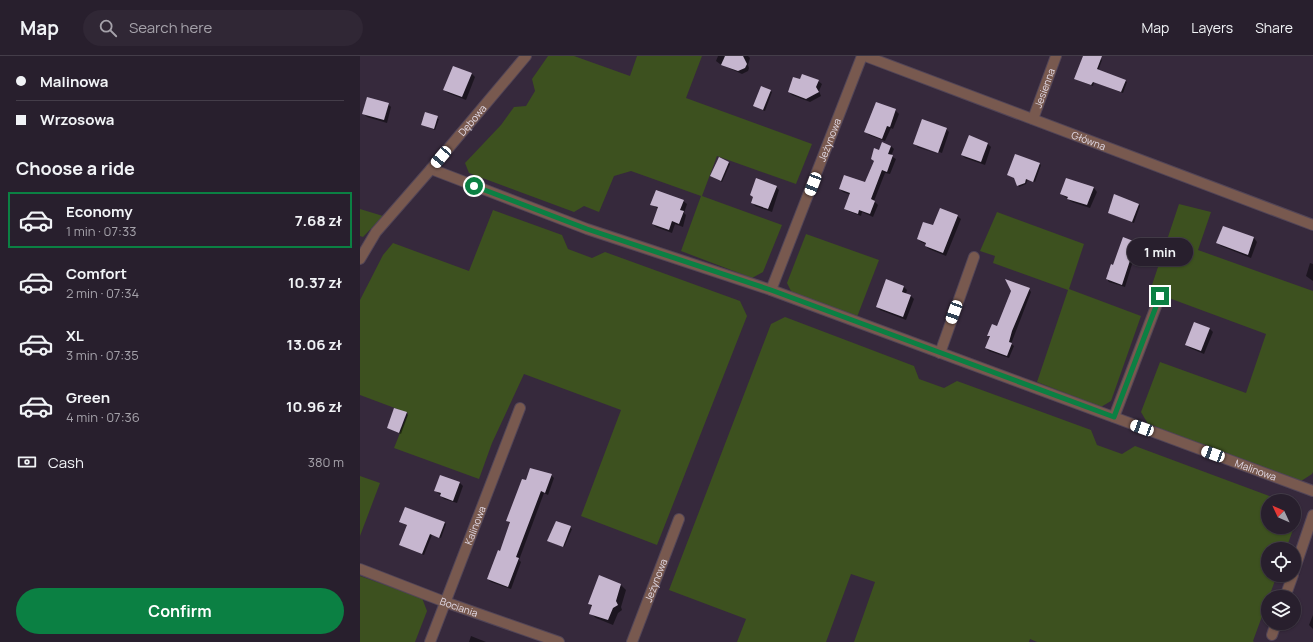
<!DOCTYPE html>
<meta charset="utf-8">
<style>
body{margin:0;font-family:Manrope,sans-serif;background:#302735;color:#f1f3f6;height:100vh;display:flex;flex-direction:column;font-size:15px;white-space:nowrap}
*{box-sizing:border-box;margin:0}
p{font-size:13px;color:#a5a2aa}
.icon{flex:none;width:22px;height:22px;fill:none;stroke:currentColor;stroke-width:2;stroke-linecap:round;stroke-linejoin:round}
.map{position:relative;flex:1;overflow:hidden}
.side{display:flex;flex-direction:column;background:#281f2d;width:360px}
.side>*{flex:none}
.guide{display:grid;align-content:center;height:88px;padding:0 16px;background:#281f2d}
.needle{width:26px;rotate:314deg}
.tools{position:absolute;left:901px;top:438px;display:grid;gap:8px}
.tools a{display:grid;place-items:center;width:40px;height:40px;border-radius:50%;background:#281f2d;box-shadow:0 1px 3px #0004,0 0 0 1px #443d49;font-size:20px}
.end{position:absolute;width:18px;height:18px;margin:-9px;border:5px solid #0b8043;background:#fff;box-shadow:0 0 0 2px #fff}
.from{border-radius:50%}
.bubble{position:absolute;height:28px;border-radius:14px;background:#281f2d;box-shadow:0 1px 3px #0004,0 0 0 1px #443d49;font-size:13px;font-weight:700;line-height:28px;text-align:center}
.car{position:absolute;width:12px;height:24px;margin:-12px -6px;border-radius:5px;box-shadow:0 0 3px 1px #0007;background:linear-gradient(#fff 24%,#345 0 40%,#fff 0 76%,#345 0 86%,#fff 0)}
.guide b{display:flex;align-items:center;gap:14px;height:38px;font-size:15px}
.guide b+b{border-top:1px solid #443d49}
.guide i{width:10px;height:10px;background:#f1f3f6}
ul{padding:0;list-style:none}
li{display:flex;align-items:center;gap:12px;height:56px;margin:0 8px 6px;padding:0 8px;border:2px solid transparent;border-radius:0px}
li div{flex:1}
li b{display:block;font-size:15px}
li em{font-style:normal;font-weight:700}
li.current{border-color:#0b8043}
li>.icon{width:36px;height:36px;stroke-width:1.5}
h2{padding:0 16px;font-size:18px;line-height:48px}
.pay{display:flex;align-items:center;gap:10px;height:44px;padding:0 16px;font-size:15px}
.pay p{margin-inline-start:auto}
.action{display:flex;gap:8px;margin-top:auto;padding:8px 16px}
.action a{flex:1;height:46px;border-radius:24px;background:#0b8043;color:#fff;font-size:16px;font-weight:700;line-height:46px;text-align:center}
header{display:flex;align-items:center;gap:24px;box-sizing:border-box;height:56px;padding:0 20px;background:#281f2d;border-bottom:1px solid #443d49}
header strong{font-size:19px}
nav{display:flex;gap:22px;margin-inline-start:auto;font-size:14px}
.search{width:280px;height:36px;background:#302735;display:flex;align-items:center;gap:10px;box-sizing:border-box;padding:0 14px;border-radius:22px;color:#a5a2aa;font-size:15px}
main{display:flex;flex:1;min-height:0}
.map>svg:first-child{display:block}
</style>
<header>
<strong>Map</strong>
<div class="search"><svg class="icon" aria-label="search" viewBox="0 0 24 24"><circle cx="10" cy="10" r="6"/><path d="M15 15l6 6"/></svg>Search here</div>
<nav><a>Map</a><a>Layers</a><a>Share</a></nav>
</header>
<main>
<section class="side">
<div class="guide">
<b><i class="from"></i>Malinowa</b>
<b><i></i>Wrzosowa</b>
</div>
<h2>Choose a ride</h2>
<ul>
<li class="current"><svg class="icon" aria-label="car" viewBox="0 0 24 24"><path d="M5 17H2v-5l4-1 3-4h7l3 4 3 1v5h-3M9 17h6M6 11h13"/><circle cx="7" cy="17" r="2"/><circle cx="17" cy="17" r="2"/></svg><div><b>Economy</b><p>1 min · 07:33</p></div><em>7.68 zł</em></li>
<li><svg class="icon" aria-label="car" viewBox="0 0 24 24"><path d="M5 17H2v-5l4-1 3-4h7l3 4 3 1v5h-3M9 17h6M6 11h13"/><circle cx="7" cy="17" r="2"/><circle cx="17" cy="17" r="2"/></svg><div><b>Comfort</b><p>2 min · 07:34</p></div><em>10.37 zł</em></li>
<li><svg class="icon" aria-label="car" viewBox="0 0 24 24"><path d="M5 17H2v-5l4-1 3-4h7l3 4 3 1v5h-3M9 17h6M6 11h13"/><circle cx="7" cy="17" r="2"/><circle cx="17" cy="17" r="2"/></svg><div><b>XL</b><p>3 min · 07:35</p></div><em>13.06 zł</em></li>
<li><svg class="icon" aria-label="car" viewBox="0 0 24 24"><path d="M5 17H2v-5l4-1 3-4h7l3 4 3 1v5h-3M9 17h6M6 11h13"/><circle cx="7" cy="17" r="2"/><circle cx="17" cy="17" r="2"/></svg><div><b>Green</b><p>4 min · 07:36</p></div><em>10.96 zł</em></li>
</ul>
<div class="pay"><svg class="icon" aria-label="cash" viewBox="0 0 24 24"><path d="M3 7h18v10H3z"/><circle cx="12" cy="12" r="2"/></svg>Cash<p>380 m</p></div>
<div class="action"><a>Confirm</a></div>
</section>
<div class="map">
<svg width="953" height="586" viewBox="0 0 953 586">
<rect width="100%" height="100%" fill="#36293c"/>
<g fill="#3d511f">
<polygon points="188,0 214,0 270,20 277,0 342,0 326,42 452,88 436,128 357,100 342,140 422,169 403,216 392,222 321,195 341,140 271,115 254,120 239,156 224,150 214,156 109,117 105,107 141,69 154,51 166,50 175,35 172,23"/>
<polygon points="819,148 851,156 838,194 953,235 953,416 952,418 941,425 788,368 781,356 800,306 886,337 906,278 790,235"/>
<polygon points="0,153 23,160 3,181 0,180"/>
<polygon points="133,154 202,179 208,193 232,202 245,196 380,245 387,260 297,489 221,460 261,354 164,318 132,387 119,423 34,392 48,357 0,339 0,244 23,199 33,187 109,215"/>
<polygon points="637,156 724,188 709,233 781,260 751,345 741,351 677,326 708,234 633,207 635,200 620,195"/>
<polygon points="446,178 519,204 497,261 432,237 427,227"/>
<polygon points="425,261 554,310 559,323 584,332 597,325 731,374 737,389 762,398 775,390 923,445 908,445 908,471 934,471 926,493 908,493 908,519 917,519 893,585 894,586 677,586 670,583 669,586 494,586 515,526 491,518 466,586 377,586 386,563 309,534 411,268"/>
<polygon points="0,420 20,427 0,480"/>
<polygon points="0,520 62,542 67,555 55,586 0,586"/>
</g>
<g fill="#0007">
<polygon points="358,0 388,0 390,2 388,9 389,12 388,15 382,18 360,8 356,5"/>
<polygon points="723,0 734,0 741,3 742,4 738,15 765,25 767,26 763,37 734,26 733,30 717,24 716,23"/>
<polygon points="94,11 112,18 115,21 106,44 88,37 84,34"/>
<polygon points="441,24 458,25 462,28 459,35 461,40 450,46 432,39 429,36"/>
<polygon points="411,35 412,36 405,55 396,51 395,50"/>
<polygon points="28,48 31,51 27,67 7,61 3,57"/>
<polygon points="535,54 539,58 533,73 531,72 525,85 509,79 506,76"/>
<polygon points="65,58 79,63 75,74 62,69"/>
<polygon points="586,73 589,76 582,97 557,88 557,90 554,88"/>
<polygon points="609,81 628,88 631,91 625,109 605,102 602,99"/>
<polygon points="531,90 534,93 531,100 536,103 530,118 525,117 514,145 518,149 513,161 502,156 501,160 488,155 485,153 491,139 483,136 480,133 506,127 515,106 512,103 520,95"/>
<polygon points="557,90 581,99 557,91"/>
<polygon points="369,106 370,108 362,126 351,120"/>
<polygon points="680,108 681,109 675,126 668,123 666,128 659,131 655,122 648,119"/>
<polygon points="707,123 734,132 737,136 730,152 712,146 701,138"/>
<polygon points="416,131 419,134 412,156 395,150 392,146 394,142 391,139"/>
<polygon points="323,145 327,148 324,157 326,159 323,171 315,168 312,177 296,171 293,168 298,153 292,148"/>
<polygon points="779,148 780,150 774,167 749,157"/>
<polygon points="597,160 601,163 586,200 569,193 566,190 566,188 561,186 558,183 573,170"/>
<polygon points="863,171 894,182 897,186 891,202 861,190 857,187"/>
<polygon points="764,182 776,187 778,189 765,231 749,226 747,223 753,210"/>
<polygon points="950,207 953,208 953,225 946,220"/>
<polygon points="544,231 547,234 546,238 551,240 554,243 546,264 520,254 517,250"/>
<polygon points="669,233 671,236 651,288 654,290 649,302 629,295 626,292 630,281 628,280 638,271"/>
<polygon points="849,272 853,276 844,298 830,292 826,289"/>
<polygon points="46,357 48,359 41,378 28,372"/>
<polygon points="191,419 194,422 188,439 184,437 159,504 161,506 151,533 131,526 128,523 140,496 151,468 147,464 166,425"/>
<polygon points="100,427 103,430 97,447 84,443 75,434"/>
<polygon points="40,466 85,467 86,468 81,482 72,479 64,499 40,489 48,470"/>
<polygon points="196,466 212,473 204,491 190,486"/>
<polygon points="261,529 266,534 261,551 262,554 258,557 253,569 236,562 230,557 232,551 229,548"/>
<polygon points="953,559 953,573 949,569"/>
<polygon points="111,580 126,586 109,586"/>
</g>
<g fill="#c6b6cf">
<polygon points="365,0 383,0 387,8 385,12 378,15 361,9"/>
<polygon points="723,0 742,0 737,13 766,24 761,36 733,26 731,29 714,23"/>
<polygon points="93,10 112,17 102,41 83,34"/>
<polygon points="442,18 459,24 456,31 459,36 446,43 428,36 433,21 440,23"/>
<polygon points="401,30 411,34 403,54 393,50"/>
<polygon points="7,41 29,47 24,64 2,58"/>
<polygon points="516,46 536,53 530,71 527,70 522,83 504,76"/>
<polygon points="65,56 78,60 74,73 61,69"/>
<polygon points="562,63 587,72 578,97 553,88"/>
<polygon points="609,79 628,87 621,106 601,99"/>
<polygon points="522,86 531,90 528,98 533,99 527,116 522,114 511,143 515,145 510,158 499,154 498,158 484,153 490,137 479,133 484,119 505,126 514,105 511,103 514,92 519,94"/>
<polygon points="655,98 680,107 673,126 666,123 665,127 657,130 654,122 647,119"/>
<polygon points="359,101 369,106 361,125 350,120"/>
<polygon points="396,122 417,130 408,153 391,147 393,141 390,139"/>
<polygon points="706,122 734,131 727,149 707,143 708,141 700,138"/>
<polygon points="296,134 324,144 320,154 324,155 319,168 312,165 309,174 292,168 298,151 290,149"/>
<polygon points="754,138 779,148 772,166 748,157"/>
<polygon points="580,152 598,159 583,197 565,190 566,187 557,183 563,166 573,169"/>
<polygon points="863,170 894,181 888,199 856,187"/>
<polygon points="763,181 776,186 762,229 746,223 751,208 753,209"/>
<polygon points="526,223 544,230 542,236 551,239 543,261 516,251"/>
<polygon points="645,223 670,232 652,275 649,286 652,287 647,300 625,292 630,280 627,280 632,268 637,270 651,235"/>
<polygon points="834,266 850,272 841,295 825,289"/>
<polygon points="34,352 47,356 39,377 27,372"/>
<polygon points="170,412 192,418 185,437 181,435 156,501 159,502 148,531 127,523 138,494 140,495 150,466 146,465 162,423 166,424"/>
<polygon points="80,419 100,426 93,445 80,440 81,437 74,435"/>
<polygon points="45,451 85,466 79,482 70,478 62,498 39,489 47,469 39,466"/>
<polygon points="196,465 211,470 203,491 187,485"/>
<polygon points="239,519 261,528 256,545 258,549 253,552 248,564 229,558 232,549 228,548"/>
</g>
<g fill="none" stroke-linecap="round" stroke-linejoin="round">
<defs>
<g id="minor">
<path id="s1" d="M505,0L953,169"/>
<path id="s2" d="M673,63L696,0"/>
<path id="s3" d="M71,113L227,173L411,234L953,435"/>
<path id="s4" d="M0,203L16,176L71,113L166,0"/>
<path id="s5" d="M411,234L502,0"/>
<polyline points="580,297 614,201"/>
<polyline points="754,361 800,240"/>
<path id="s6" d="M0,513L85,546L199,586"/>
<polyline points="934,515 953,459"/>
<polyline points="925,541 933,519"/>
<polyline points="912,579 916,567"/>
<path id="s7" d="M70,586L160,352"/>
<path id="s8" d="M272,586L319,463"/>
</g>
</defs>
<use href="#minor" stroke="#524557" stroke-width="12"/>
<use href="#minor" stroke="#78594f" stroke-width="10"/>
</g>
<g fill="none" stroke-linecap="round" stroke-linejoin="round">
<polyline stroke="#0b8043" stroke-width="5" points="114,130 227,173 411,234 754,361 800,240"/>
</g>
<g text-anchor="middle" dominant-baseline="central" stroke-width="4" stroke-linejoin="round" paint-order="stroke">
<g font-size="10" fill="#e2dae6" stroke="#1a141d">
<text stroke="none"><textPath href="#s2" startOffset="33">Jesienna</textPath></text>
<text stroke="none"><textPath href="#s4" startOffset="179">Dębowa</textPath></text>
<text stroke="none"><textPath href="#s5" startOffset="161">Jeżynowa</textPath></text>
<text stroke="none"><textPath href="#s1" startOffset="239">Główna</textPath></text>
<text stroke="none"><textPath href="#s3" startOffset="878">Malinowa</textPath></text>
<text stroke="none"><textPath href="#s7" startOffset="125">Kalinowa</textPath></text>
<text stroke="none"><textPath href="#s8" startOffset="66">Jeżynowa</textPath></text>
<text stroke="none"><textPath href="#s6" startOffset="106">Bociania</textPath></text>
</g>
</g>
</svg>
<div class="tools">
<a><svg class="needle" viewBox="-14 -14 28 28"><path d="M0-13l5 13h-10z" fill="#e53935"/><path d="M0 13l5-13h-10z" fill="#a5a2aa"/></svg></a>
<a><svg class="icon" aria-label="locate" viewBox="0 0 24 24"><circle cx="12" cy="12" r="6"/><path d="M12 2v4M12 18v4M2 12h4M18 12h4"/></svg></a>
<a><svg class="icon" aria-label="layers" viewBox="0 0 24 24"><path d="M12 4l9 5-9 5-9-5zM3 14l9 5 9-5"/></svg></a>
</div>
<i class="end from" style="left:114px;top:130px"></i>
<i class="end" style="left:800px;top:240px"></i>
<div class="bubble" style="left:767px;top:182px;width:66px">1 min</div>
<i class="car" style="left:81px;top:101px;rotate:220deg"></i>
<i class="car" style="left:453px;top:128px;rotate:201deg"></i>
<i class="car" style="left:594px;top:256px;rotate:200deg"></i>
<i class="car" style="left:782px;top:372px;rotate:290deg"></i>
<i class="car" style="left:853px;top:398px;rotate:290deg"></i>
</div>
</main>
